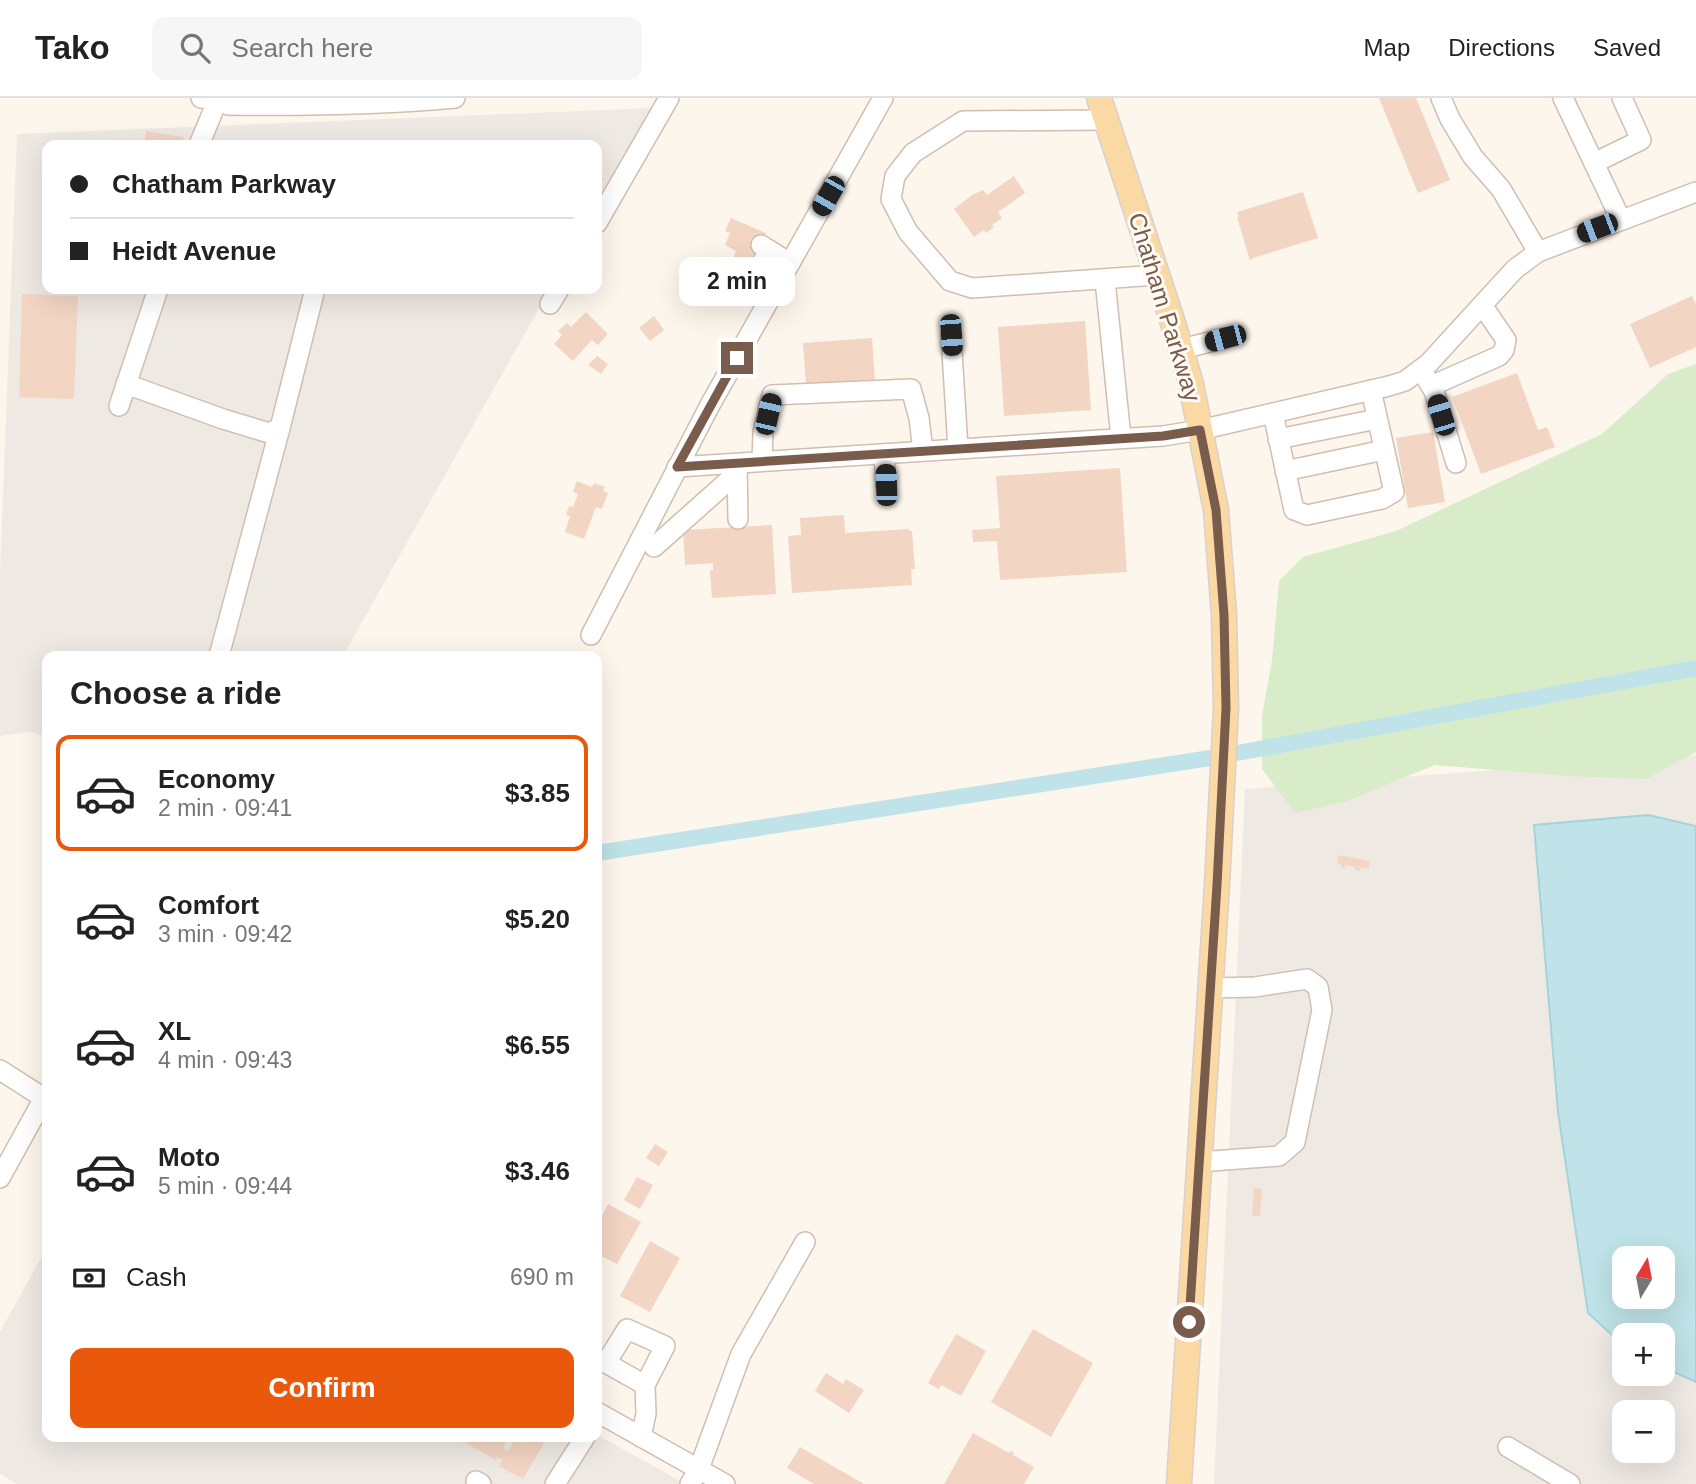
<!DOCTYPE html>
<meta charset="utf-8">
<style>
body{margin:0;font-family:Helvetica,sans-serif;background:#f6f6f6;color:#222;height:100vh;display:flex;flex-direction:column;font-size:26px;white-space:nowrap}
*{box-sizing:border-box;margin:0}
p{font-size:23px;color:#767676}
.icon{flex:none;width:38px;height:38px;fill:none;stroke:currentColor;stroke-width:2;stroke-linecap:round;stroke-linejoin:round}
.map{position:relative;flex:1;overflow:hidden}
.details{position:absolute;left:42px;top:553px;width:560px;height:791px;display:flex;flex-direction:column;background:#fff;border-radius:14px;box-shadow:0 7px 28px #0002}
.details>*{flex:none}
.hud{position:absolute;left:42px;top:42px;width:560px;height:154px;border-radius:14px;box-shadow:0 7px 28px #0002;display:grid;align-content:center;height:154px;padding:0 28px;background:#fff}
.needle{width:46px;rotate:10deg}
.controls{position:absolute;left:1612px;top:1148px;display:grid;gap:14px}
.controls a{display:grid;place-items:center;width:63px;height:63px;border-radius:14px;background:#fff;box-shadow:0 7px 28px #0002;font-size:35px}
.end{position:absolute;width:32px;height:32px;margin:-16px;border:9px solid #7a5c4d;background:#fff;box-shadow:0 0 0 4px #fff}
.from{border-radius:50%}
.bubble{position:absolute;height:49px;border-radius:14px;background:#fff;box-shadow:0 7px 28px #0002;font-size:23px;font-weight:800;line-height:49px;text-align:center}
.car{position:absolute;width:21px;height:42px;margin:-21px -10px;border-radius:9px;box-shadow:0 0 5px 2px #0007;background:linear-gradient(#222 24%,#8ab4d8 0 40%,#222 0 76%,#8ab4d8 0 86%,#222 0)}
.hud b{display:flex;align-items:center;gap:24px;height:66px;font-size:26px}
.hud b+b{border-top:2px solid #e0e0e0}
.hud i{width:18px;height:18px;background:#222}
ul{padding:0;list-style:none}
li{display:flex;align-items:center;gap:21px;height:116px;margin:0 14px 10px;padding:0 14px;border:4px solid transparent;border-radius:14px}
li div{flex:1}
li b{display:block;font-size:26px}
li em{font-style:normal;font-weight:800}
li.current{border-color:#ea580c}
li>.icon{width:63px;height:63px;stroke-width:1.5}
h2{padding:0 28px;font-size:32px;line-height:84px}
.pay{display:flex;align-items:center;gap:18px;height:77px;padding:0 28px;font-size:26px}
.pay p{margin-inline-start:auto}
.primary-button{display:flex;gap:14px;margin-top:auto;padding:14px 28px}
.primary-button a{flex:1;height:80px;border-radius:14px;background:#ea580c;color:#fff;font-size:28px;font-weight:800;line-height:80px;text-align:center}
header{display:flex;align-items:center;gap:42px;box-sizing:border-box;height:98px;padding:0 35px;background:#fff;border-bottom:2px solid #e0e0e0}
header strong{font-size:33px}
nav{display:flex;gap:38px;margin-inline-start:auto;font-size:24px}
.search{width:490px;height:63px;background:#f6f6f6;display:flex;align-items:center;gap:18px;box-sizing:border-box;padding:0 24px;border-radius:14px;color:#767676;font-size:26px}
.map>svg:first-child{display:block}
</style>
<header>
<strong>Tako</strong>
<div class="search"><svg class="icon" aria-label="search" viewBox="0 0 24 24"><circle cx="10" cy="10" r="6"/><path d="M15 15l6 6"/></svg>Search here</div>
<nav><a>Map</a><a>Directions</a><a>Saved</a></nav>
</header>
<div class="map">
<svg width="1696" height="1386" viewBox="0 0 1696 1386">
<rect width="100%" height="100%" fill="#fdf6ec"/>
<g fill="#efe9e4" fill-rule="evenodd">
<polygon points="653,10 597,109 597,47 47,47 47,191 550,191 343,558 47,558 47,638 29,634 0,638 0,476 17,36"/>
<path d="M1696,657V1386H1214L1245,691ZM1624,1160H1662V1199H1624ZM1624,1237H1662V1276H1624ZM1624,1314H1662V1353H1624Z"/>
<polygon points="47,1149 47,1339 597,1339 597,1337 686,1386 17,1386 0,1376 0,1234"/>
</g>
<polygon fill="#d8ecc9" points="1696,266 1696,654 1646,681 1568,678 1435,667 1344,704 1295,715 1262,671 1262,618 1272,562 1279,483 1303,459 1396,433 1602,336 1668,276"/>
<path fill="#bfe3e8" stroke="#a5d3da" stroke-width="2" fill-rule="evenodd" d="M1648,717L1696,728V1284L1663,1269L1662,1237H1624V1248L1588,1215L1558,1014L1534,727ZM1624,1160H1662V1199H1624Z"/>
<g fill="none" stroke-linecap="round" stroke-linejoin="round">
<g stroke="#bfe3e8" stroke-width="16">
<polyline points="1237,655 1696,570"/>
<polyline points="597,755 1210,660"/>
</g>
</g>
<g fill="#f3d5c3">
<polygon points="1379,0 1416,0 1450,82 1418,95"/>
<polygon points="146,33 184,39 183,47 144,47"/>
<polygon points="1014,78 1025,95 998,114 1002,120 992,127 994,129 986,135 984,132 974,139 954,111 972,97 983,92 987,97"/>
<polygon points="1303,94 1318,140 1253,160 1250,163 1237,119 1239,119 1237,114"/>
<polygon points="731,120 766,135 747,176 730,168 736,153 725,147 730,135 725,133"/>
<polygon points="22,196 78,198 74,301 19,299"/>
<polygon points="1692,198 1696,206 1696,249 1650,270 1630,226"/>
<polygon points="586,214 608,236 598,247 592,242 573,263 554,246 562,237 558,233 567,225 571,229"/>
<polygon points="654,218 664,232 650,243 639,230"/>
<polygon points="1085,223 1091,312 1004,318 998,229"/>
<polygon points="872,240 875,282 806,287 803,245"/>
<polygon points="597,258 608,266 601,276 588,267"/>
<polygon points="1517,275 1538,332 1547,329 1555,349 1481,376 1452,299"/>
<polygon points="1433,334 1445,404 1408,410 1396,340"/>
<polygon points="1120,370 1127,474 1000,482 997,443 973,444 972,432 1000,430 996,378"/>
<polygon points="577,383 592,389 594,385 605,389 603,393 608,395 602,411 596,409 584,441 565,434 570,418 566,417 569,408 573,409 578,396 573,394"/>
<polygon points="844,417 845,435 909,431 909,433 912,433 915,471 911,471 912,487 792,495 788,438 801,437 800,420"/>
<polygon points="772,427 776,496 712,500 710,472 713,472 713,465 685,467 683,432"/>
<polygon points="1339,757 1370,763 1368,771 1361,769 1360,773 1355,772 1355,769 1346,767 1345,770 1341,769 1341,766 1337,765"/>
<polygon points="655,1046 668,1054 659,1068 646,1060"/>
<polygon points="637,1079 653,1087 640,1111 624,1102"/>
<polygon points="1254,1090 1262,1091 1260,1118 1252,1118"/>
<polygon points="608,1106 641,1124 617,1166 597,1156 597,1127"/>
<polygon points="650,1143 680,1160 650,1214 620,1198"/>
<polygon points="1033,1231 1093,1265 1051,1339 991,1304"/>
<polygon points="956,1236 986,1253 961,1298 941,1287 939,1291 928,1285"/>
<polygon points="826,1275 843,1286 846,1281 864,1292 849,1315 815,1293"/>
<polygon points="973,1335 1009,1355 1011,1353 1014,1355 1013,1357 1034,1369 1024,1386 944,1386"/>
<polygon points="462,1339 509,1339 503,1350 508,1353 516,1339 526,1339 535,1344 536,1341 544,1345 523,1381 499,1368 503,1362 497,1359 496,1362 460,1342"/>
<polygon points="800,1349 864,1386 814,1386 787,1370"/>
</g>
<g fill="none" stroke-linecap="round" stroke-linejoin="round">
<defs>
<g id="minor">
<path d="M217,0L228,7C304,8 379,7 455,0"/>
<polyline points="1441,0 1450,21 1473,59 1501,91 1538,154"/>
<polyline points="1563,0 1621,122"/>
<polyline points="1106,22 963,23 913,55 895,78 891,101 908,134 950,183 972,190 1157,177"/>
<polyline points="199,47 218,1 201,0"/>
<polyline points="1594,65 1641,42 1622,0"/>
<polyline points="597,125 669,0"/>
<polyline points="761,147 790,165"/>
<polyline points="750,170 759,171 769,152"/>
<polyline points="1105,182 1121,340"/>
<polyline points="550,206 559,191"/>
<polyline points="951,237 958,351"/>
<polyline points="1182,251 1225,240"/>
<polyline points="1425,278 1434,293 1456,365"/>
<polyline points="126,286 223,321 269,335 280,330 315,191"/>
<polyline points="1431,288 1499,258 1504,252 1506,242 1482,207"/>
<polyline points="119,308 158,191"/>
<polyline points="1273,315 1294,412 1307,417 1382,401 1394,394 1371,292"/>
<polyline points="1278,341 1377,321"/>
<polyline points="884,356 886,387"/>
<polyline points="762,363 763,335 772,297 911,291 919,320 923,353"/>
<polyline points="737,366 738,421"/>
<polyline points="677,369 1163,338 1200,332 1389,288 1405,283 1429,265 1515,171 1538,154 1696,94"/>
<polyline points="1285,373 1384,352"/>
<polyline points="654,449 737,375"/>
<polyline points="591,537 710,307 883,0"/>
<polyline points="219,558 280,330"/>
<polyline points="0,972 44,1000"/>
<polyline points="1199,1064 1279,1058 1295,1044 1322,912 1318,889 1307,881 1255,889 1210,890"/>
<polyline points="0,1080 44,1000 47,1001"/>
<polyline points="597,1314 725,1386"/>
<polyline points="641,1339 646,1316 645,1287 665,1248 627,1231 606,1265 645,1287"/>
<polyline points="1508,1349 1570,1386"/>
<polyline points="476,1383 481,1386"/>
<polyline points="555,1386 585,1339"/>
<polyline points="690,1386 699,1371 741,1256 805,1144"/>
</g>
<polyline id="major" points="1099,0 1173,225 1191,286 1216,412 1224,517 1226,610 1217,787 1179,1386"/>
</defs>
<use href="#minor" stroke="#d1beb0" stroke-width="22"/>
<use href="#major" stroke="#dad1cd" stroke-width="27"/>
<use href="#minor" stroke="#fff" stroke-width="19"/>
<use href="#major" stroke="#fbd9a5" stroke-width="24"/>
</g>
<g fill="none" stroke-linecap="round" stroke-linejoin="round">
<polyline stroke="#7a5c4d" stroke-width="9" points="737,260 677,369 1163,338 1200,332 1216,412 1224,517 1226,610 1217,787 1189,1224"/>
</g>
<g text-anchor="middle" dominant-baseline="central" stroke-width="6" stroke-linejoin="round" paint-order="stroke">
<g font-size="24" fill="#7a5c4d" stroke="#fffaf3">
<text transform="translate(1165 209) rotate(73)">Chatham Parkway</text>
</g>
</g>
</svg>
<div class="controls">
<a><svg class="needle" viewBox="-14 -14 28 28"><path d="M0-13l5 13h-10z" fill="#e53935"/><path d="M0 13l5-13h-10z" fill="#767676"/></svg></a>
<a>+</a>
<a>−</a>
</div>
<i class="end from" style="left:1189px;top:1224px"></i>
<i class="end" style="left:737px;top:260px"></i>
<div class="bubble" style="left:679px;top:159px;width:116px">2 min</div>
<i class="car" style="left:828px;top:98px;rotate:210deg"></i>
<i class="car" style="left:1597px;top:130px;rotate:249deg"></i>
<i class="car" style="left:951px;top:237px;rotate:176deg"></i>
<i class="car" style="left:1225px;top:240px;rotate:255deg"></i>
<i class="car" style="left:768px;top:316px;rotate:13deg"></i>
<i class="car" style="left:1441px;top:317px;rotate:343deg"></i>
<i class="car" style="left:886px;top:387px;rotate:358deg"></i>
<div class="hud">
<b><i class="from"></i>Chatham Parkway</b>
<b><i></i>Heidt Avenue</b>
</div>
<section class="details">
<h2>Choose a ride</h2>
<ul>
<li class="current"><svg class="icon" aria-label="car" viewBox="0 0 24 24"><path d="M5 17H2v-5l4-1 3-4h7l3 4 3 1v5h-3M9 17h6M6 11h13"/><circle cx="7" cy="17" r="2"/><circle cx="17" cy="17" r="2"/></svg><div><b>Economy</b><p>2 min · 09:41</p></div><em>$3.85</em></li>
<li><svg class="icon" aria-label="car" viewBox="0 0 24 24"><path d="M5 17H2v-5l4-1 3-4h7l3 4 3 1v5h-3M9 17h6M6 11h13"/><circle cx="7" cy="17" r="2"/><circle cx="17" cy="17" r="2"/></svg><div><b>Comfort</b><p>3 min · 09:42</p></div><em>$5.20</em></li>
<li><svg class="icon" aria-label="car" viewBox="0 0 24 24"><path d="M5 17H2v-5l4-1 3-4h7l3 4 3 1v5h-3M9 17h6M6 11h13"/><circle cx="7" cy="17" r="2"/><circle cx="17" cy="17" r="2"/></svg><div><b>XL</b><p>4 min · 09:43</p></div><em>$6.55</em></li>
<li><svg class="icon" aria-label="car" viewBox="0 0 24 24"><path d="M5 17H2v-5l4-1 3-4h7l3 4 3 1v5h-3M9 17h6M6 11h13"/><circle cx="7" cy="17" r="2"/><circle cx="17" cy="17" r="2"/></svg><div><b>Moto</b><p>5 min · 09:44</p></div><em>$3.46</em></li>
</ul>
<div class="pay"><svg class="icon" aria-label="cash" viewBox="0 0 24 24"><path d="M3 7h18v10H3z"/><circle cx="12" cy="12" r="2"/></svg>Cash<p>690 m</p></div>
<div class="primary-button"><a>Confirm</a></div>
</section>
</div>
